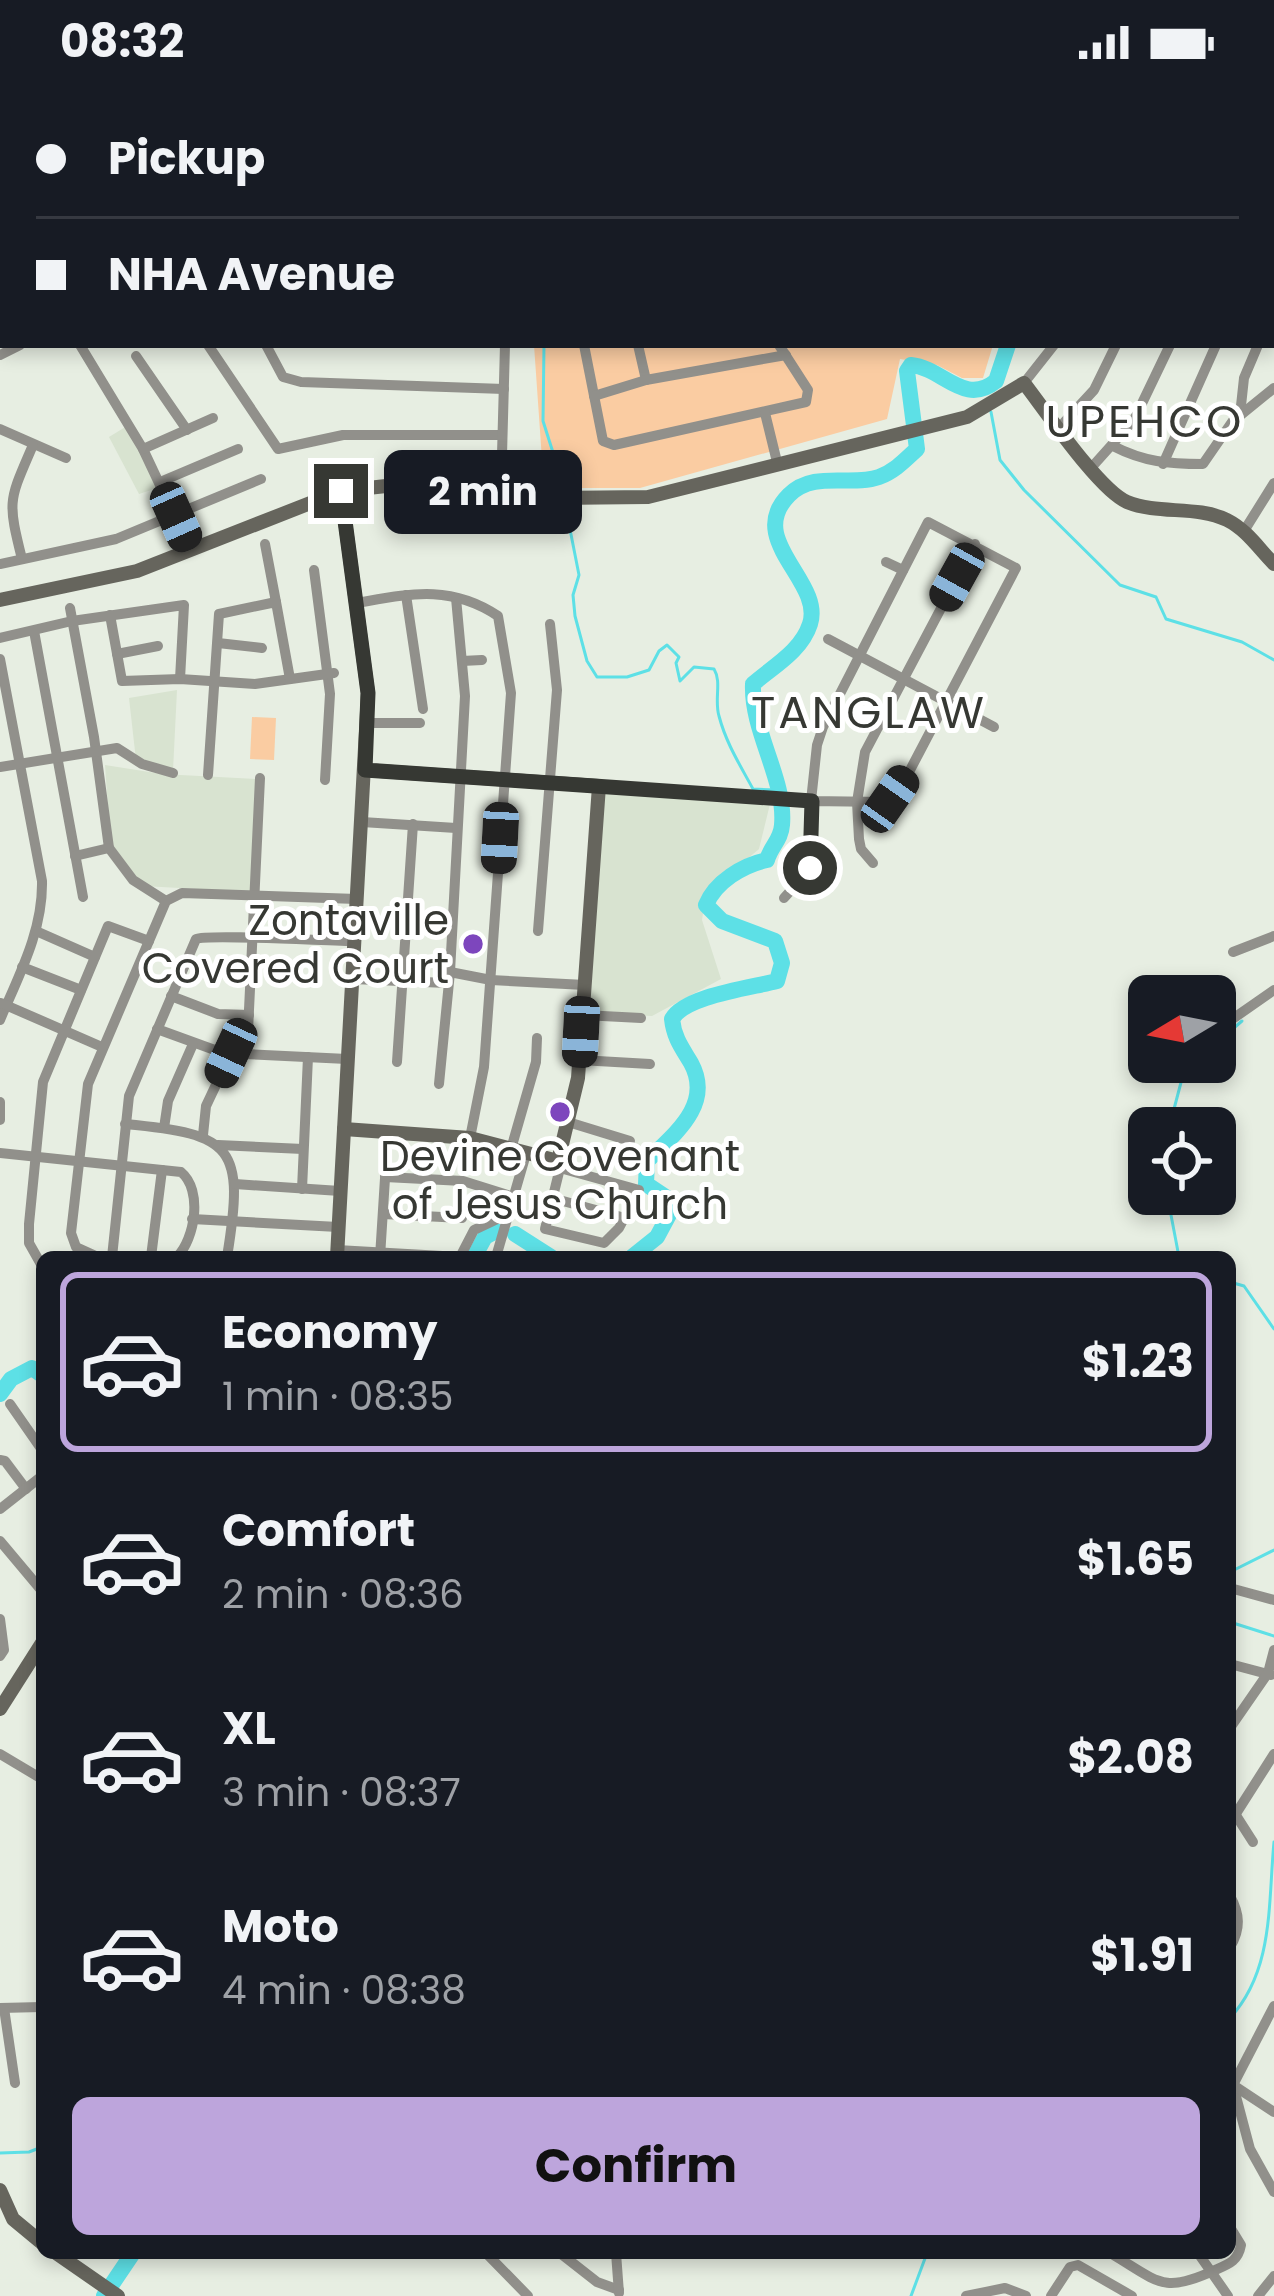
<!DOCTYPE html>
<meta charset="utf-8">
<style>
body{margin:0;font-family:Poppins,sans-serif;background:#20242c;color:#f1f3f6;height:100vh;display:flex;flex-direction:column;font-size:45px;white-space:nowrap}
*{box-sizing:border-box;margin:0}
p{font-size:39px;color:#9ea1a6}
.icon{flex:none;width:66px;height:66px;fill:none;stroke:currentColor;stroke-width:2;stroke-linecap:round;stroke-linejoin:round}
.map{position:relative;flex:1;overflow:hidden}
.sheet{position:absolute;left:36px;top:1167px;width:1200px;height:1008px;display:flex;flex-direction:column;background:#171b24;border-radius:18px;box-shadow:0 6px 18px #0003}
.sheet>*{flex:none}
.hud{position:absolute;left:0px;top:0px;width:1275px;height:264px;box-shadow:0 6px 18px #0003;display:grid;align-content:center;height:264px;padding:0 36px;background:#171b24}
.needle{width:78px;rotate:260deg}
.buttons{position:absolute;left:1128px;top:891px;display:grid;gap:24px}
.buttons a{display:grid;place-items:center;width:108px;height:108px;border-radius:18px;background:#171b24;box-shadow:0 6px 18px #0003;font-size:60px}
.end{position:absolute;width:54px;height:54px;margin:-27px;border:15px solid #363833;background:#fff;box-shadow:0 0 0 6px #fff}
.from{border-radius:50%}
.bubble{position:absolute;height:84px;border-radius:18px;background:#171b24;box-shadow:0 6px 18px #0003;font-size:39px;font-weight:700;line-height:84px;text-align:center}
.car{position:absolute;width:36px;height:72px;margin:-36px -18px;border-radius:15px;box-shadow:0 0 9px 3px #0007;background:linear-gradient(#222 24%,#8ab4d8 0 40%,#222 0 76%,#8ab4d8 0 86%,#222 0)}
.hud b{display:flex;align-items:center;gap:42px;height:114px;font-size:45px}
.hud b+b{border-top:3px solid #363941}
.hud i{width:30px;height:30px;background:#f1f3f6}
ul{padding:21px 0 0;list-style:none}
li{display:flex;align-items:center;gap:36px;height:180px;margin:0 24px 18px;padding:0 12px;border:6px solid transparent;border-radius:18px}
li div{flex:1}
li b{display:block;font-size:45px}
li em{font-style:normal;font-weight:700}
li.current{border-color:#bda5dc}
li>.icon{width:108px;height:108px;stroke-width:1.5}
.button{display:flex;gap:24px;margin-top:auto;padding:24px 36px}
.button a{flex:1;height:138px;border-radius:18px;background:#bda5dc;color:#111;font-size:48px;font-weight:700;line-height:138px;text-align:center}
.status{display:flex;justify-content:space-between;align-items:center;height:84px;padding:0 60px;background:#171b24;direction:ltr}
.status svg{height:33px;fill:currentColor}
.map>svg:first-child{display:block}
</style>
<div class="status"><b>08:32</b><svg viewBox="0 0 49 12"><path d="M0 12V9h3v3zM5 12V6h3v6zM10 12V3h3v9zM15 12V0h3v12zM26 1h20v11H26zM47 4h2v5h-2z"/></svg></div>
<div class="map">
<svg width="1274" height="2212" viewBox="0 0 1274 2212">
<rect width="100%" height="100%" fill="#e7eee2"/>
<g fill="#d8e3d0">
<polygon points="127,342 157,404 139,410 109,353"/>
<polygon points="177,606 173,687 136,676 129,614"/>
<polygon points="105,681 162,690 258,695 252,808 143,802 111,766"/>
<polygon points="602,706 770,720 759,765 706,810 702,836 721,895 652,932 588,929"/>
</g>
<g fill="#facca2">
<polygon points="458,0 908,0 911,3 451,3"/>
<polygon points="534,261 993,261 983,294 962,294 937,281 900,275 887,335 640,404 544,404"/>
<polygon points="252,633 276,634 274,676 250,675"/>
</g>
<g fill="none" stroke-linecap="round" stroke-linejoin="round">
<g stroke="#5de0e6" stroke-width="3">
<polyline points="472,3 472,0"/>
<polyline points="544,261 543,337 563,400"/>
<polyline points="991,328 1000,376 1024,406 1120,501 1156,513 1166,535 1242,558 1274,576"/>
<path d="M566,425L579,491L573,511L575,532L587,577L597,593H627L649,586L659,567L667,561L679,573L676,579L680,597L694,583L714,585C722,598 714,616 719,632C726,659 740,681 753,705L775,706"/>
<polyline points="1215,960 1242,937"/>
<polyline points="1169,1044 1184,987 1195,978"/>
<polyline points="1167,1110 1179,1173"/>
<polyline points="1230,1198 1244,1202 1274,1245"/>
<polyline points="1230,1488 1274,1466"/>
<polyline points="1230,1538 1274,1552"/>
<path d="M1230,1934C1274,1886 1268,1820 1274,1758"/>
<polyline points="0,2069 29,2068 42,2063"/>
<polyline points="911,2212 927,2169"/>
</g>
<g stroke="#5de0e6" stroke-width="16">
<polyline points="1142,0 1142,3"/>
<polyline points="515,1150 551,1173"/>
<polyline points="474,1173 485,1153 496,1147"/>
<path d="M632,1173L657,1153L671,1127L667,1114L646,1100L647,1077C673,1051 714,1021 691,979C682,964 674,954 672,935C685,912 750,904 777,897L782,879L775,857L722,837L706,821C715,798 743,781 767,776C771,762 781,756 782,741C786,695 751,648 753,600C772,583 801,568 810,540C824,497 744,456 789,411C814,386 851,403 879,393C895,387 905,376 917,365L907,287L911,281C943,284 964,323 996,297L1008,261"/>
<polyline points="0,1310 11,1295 32,1284 42,1291"/>
<polyline points="104,2212 133,2169"/>
</g>
<g stroke="#91908b" stroke-width="10">
<polyline points="62,0 63,3"/>
<polyline points="97,0 98,3"/>
<polyline points="129,0 130,3"/>
<polyline points="166,0 167,3"/>
<polyline points="202,0 204,3"/>
<polyline points="238,0 239,3"/>
<polyline points="273,0 274,3"/>
<polyline points="316,0 317,3"/>
<polyline points="349,0 350,3"/>
<polyline points="384,0 385,3"/>
<polyline points="916,0 918,3"/>
<polyline points="980,0 982,3"/>
<polyline points="150,3 157,0"/>
<polyline points="405,3 412,0"/>
<polyline points="0,38 3,42"/>
<polyline points="1272,61 1274,60"/>
<polyline points="1272,247 1274,247"/>
<polyline points="80,261 143,365 191,467"/>
<polyline points="208,261 278,365 343,351 502,351"/>
<polyline points="266,261 283,293 301,298 504,305"/>
<polyline points="584,261 603,357 614,361 806,318 808,306 779,261"/>
<polyline points="638,261 646,296"/>
<polyline points="0,271 20,261"/>
<polyline points="136,272 187,346"/>
<polyline points="1024,299 1054,261"/>
<polyline points="594,312 646,296 786,271"/>
<polyline points="765,329 777,378"/>
<polyline points="1240,331 1244,294 1258,261"/>
<polyline points="1059,344 1094,306 1116,261"/>
<polyline points="0,345 66,374"/>
<path d="M1113,362C1144,378 1169,380 1203,380L1232,338L1274,304"/>
<polyline points="143,365 213,334"/>
<polyline points="1163,380 1216,261"/>
<polyline points="1091,384 1134,336 1170,261"/>
<polyline points="160,398 238,365"/>
<polyline points="501,407 505,261"/>
<polyline points="1244,447 1274,399"/>
<polyline points="265,460 276,518"/>
<path d="M22,475C7,415 9,417 33,361"/>
<polyline points="886,478 903,486"/>
<polyline points="0,480 116,455 261,395"/>
<polyline points="314,486 330,610 325,696"/>
<polyline points="406,511 423,625"/>
<path d="M357,519C409,510 450,500 498,532L511,609L484,983L470,1054"/>
<polyline points="70,524 94,653 109,764 133,796 166,817"/>
<polyline points="110,531 122,597 180,595 255,600 334,589"/>
<polyline points="34,547 83,813"/>
<polyline points="0,554 72,537 184,521 180,595"/>
<polyline points="828,555 994,643"/>
<polyline points="218,559 262,564"/>
<polyline points="117,570 158,562"/>
<path d="M0,575L42,797C43,847 19,891 0,936"/>
<polyline points="462,577 482,576"/>
<polyline points="367,639 420,639"/>
<polyline points="0,683 117,664 142,680 173,689"/>
<polyline points="208,691 219,530 276,518 290,595"/>
<polyline points="599,702 811,717 884,718 908,690 1016,484 928,438 823,643 817,661 811,717 810,785 784,814"/>
<polyline points="362,738 456,744"/>
<polyline points="75,772 109,764"/>
<polyline points="873,779 861,765 859,755 857,718 865,668 975,460"/>
<polyline points="36,847 95,873"/>
<polyline points="538,847 557,606 550,540"/>
<polyline points="1233,868 1274,852"/>
<polyline points="22,883 81,906"/>
<polyline points="450,888 491,896 585,901"/>
<polyline points="353,895 447,899"/>
<polyline points="171,912 218,930 249,931"/>
<polyline points="1,919 102,963"/>
<polyline points="583,931 641,934"/>
<polyline points="1221,943 1274,906"/>
<polyline points="157,945 223,969 347,975"/>
<polyline points="580,976 650,980"/>
<polyline points="397,978 413,740"/>
<polyline points="439,1000 450,888 465,612 456,514"/>
<polyline points="0,1018 0,1036"/>
<polyline points="568,1038 630,1057"/>
<path d="M125,1040C234,1050 245,1063 227,1173"/>
<polyline points="164,1044 168,1017 193,960"/>
<polyline points="203,1051 206,1022 231,969 248,947 260,694"/>
<polyline points="218,1061 303,1065"/>
<polyline points="511,1065 536,978 537,954"/>
<path d="M0,1069L181,1088C203,1106 195,1155 177,1173"/>
<polyline points="558,1077 560,1084 545,1145 604,1159 619,1144 639,1106 560,1084"/>
<polyline points="385,1093 463,1097 514,1113"/>
<polyline points="235,1100 340,1107"/>
<polyline points="302,1105 308,973"/>
<polyline points="552,1114 625,1134"/>
<polyline points="383,1130 462,1134"/>
<polyline points="192,1135 338,1143"/>
<polyline points="337,1166 460,1173 474,1146 510,1129"/>
<polyline points="98,1173 76,1163 71,1149 88,1000 166,817 182,809 357,815"/>
<path d="M112,1173L129,1012L196,855C208,850 330,857 355,857"/>
<polyline points="151,1173 162,1086"/>
<polyline points="380,1173 388,1047"/>
<polyline points="496,1173 526,1070"/>
<polyline points="42,1182 29,1159 29,1140 43,998 108,842 149,857"/>
<polyline points="10,1320 42,1366"/>
<polyline points="0,1376 5,1377 26,1405"/>
<polyline points="0,1425 42,1392"/>
<polyline points="0,1457 42,1507"/>
<polyline points="1230,1504 1274,1516"/>
<polyline points="0,1535 4,1566 0,1572"/>
<polyline points="1230,1580 1271,1591"/>
<polyline points="1230,1644 1268,1589 1274,1566"/>
<polyline points="0,1670 42,1695"/>
<polyline points="1230,1722 1253,1758"/>
<polyline points="1230,1739 1274,1670"/>
<path d="M1230,1812C1240,1830 1241,1845 1230,1863"/>
<polyline points="1274,1922 1233,2001 1250,2065 1274,2108"/>
<polyline points="0,1924 42,1923"/>
<polyline points="4,1924 15,1999"/>
<polyline points="1233,2001 1274,2028"/>
<polyline points="486,2169 528,2212"/>
<polyline points="560,2169 597,2198 619,2206"/>
<polyline points="616,2169 619,2209"/>
<path d="M1110,2169C1158,2197 1162,2211 1215,2186C1229,2180 1238,2177 1241,2161L1230,2143"/>
<polyline points="1198,2169 1228,2212"/>
<polyline points="966,2212 1005,2204 1026,2212"/>
<polyline points="1051,2212 1070,2183 1078,2181 1132,2212"/>
<polyline points="1258,2212 1274,2192"/>
</g>
<g stroke="#66655d" stroke-width="14">
<polyline points="1054,0 1057,3"/>
<path d="M0,516L137,487L341,407L386,402L554,414L648,413L967,333L1024,299C1045,326 1099,406 1127,418C1159,431 1196,421 1227,436C1247,446 1259,465 1274,480"/>
<polyline points="344,1045 470,1054 558,1077 578,994 599,702 365,686"/>
<polyline points="337,1173 368,609 341,407"/>
<polyline points="0,1625 42,1559"/>
<polyline points="0,2106 13,2135 42,2159"/>
<polyline points="56,2169 118,2212"/>
</g>
</g>
<g fill="none" stroke-linecap="round" stroke-linejoin="round">
<polyline stroke="#363833" stroke-width="15" points="341,407 368,609 365,686 812,717 810,784"/>
</g>
<g fill="#7d46bd" stroke="#fff" stroke-width="4.5">
<circle cx="473" cy="860" r="12"/>
<circle cx="560" cy="1028" r="12"/>
</g>
<g text-anchor="middle" dominant-baseline="central" stroke-width="10" stroke-linejoin="round" paint-order="stroke">
<g font-size="42" fill="#363833" stroke="#fff" text-anchor="end">
<text x="449" y="836">Zontaville<tspan x="449" dy="48">Covered Court</tspan></text>
<text x="560" y="1072" text-anchor="middle">Devine Covenant<tspan x="560" dy="48">of Jesus Church</tspan></text>
</g>
<g font-size="45" letter-spacing="3" fill="#363833" stroke="#fff">
<text x="1145" y="337">UPEHCO</text>
<text x="869" y="628">TANGLAW</text>
</g>
</g>
</svg>
<div class="buttons">
<a><svg class="needle" viewBox="-14 -14 28 28"><path d="M0-13l5 13h-10z" fill="#e53935"/><path d="M0 13l5-13h-10z" fill="#9ea1a6"/></svg></a>
<a><svg class="icon" aria-label="locate" viewBox="0 0 24 24"><circle cx="12" cy="12" r="6"/><path d="M12 2v4M12 18v4M2 12h4M18 12h4"/></svg></a>
</div>
<i class="end from" style="left:810px;top:784px"></i>
<i class="end" style="left:341px;top:407px"></i>
<div class="bubble" style="left:384px;top:366px;width:198px">2 min</div>
<i class="car" style="left:176px;top:433px;rotate:156deg"></i>
<i class="car" style="left:957px;top:493px;rotate:209deg"></i>
<i class="car" style="left:890px;top:715px;rotate:35deg"></i>
<i class="car" style="left:500px;top:754px;rotate:183deg"></i>
<i class="car" style="left:581px;top:948px;rotate:183deg"></i>
<i class="car" style="left:231px;top:969px;rotate:205deg"></i>
<div class="hud">
<b><i class="from"></i>Pickup</b>
<b><i></i>NHA Avenue</b>
</div>
<section class="sheet">
<ul>
<li class="current"><svg class="icon" aria-label="car" viewBox="0 0 24 24"><path d="M5 17H2v-5l4-1 3-4h7l3 4 3 1v5h-3M9 17h6M6 11h13"/><circle cx="7" cy="17" r="2"/><circle cx="17" cy="17" r="2"/></svg><div><b>Economy</b><p>1 min · 08:35</p></div><em>$1.23</em></li>
<li><svg class="icon" aria-label="car" viewBox="0 0 24 24"><path d="M5 17H2v-5l4-1 3-4h7l3 4 3 1v5h-3M9 17h6M6 11h13"/><circle cx="7" cy="17" r="2"/><circle cx="17" cy="17" r="2"/></svg><div><b>Comfort</b><p>2 min · 08:36</p></div><em>$1.65</em></li>
<li><svg class="icon" aria-label="car" viewBox="0 0 24 24"><path d="M5 17H2v-5l4-1 3-4h7l3 4 3 1v5h-3M9 17h6M6 11h13"/><circle cx="7" cy="17" r="2"/><circle cx="17" cy="17" r="2"/></svg><div><b>XL</b><p>3 min · 08:37</p></div><em>$2.08</em></li>
<li><svg class="icon" aria-label="car" viewBox="0 0 24 24"><path d="M5 17H2v-5l4-1 3-4h7l3 4 3 1v5h-3M9 17h6M6 11h13"/><circle cx="7" cy="17" r="2"/><circle cx="17" cy="17" r="2"/></svg><div><b>Moto</b><p>4 min · 08:38</p></div><em>$1.91</em></li>
</ul>
<div class="button"><a>Confirm</a></div>
</section>
</div>
